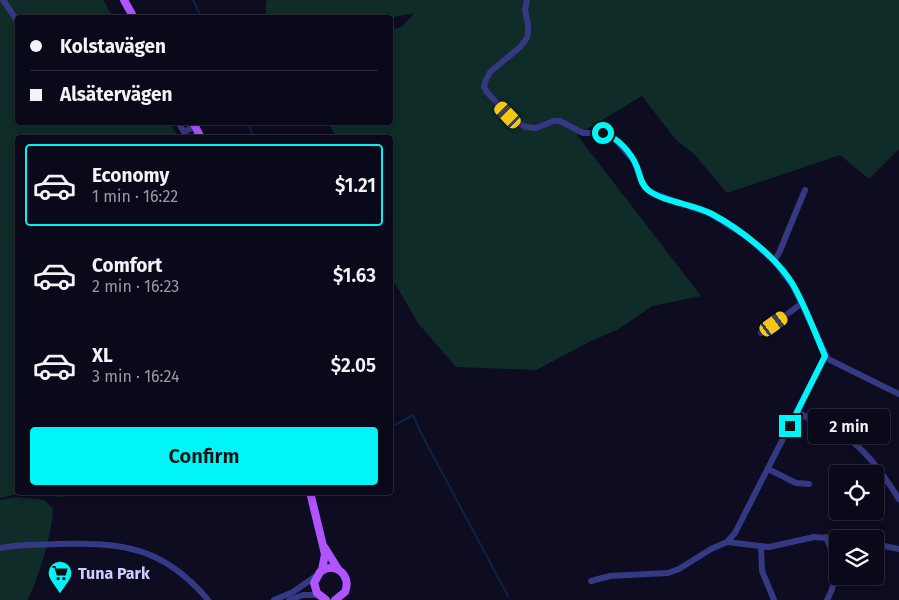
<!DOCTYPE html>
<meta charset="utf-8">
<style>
body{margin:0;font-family:"Fira Sans",sans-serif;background:#131222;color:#f1f3f6;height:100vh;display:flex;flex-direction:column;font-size:19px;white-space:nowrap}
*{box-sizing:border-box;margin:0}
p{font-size:16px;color:#999aa2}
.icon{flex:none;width:28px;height:28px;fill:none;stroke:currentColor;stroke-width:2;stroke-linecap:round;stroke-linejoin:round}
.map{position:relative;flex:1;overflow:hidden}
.panel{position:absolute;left:15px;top:135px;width:378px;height:360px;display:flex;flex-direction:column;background:#0a0919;border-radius:5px;box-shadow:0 2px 8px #0003,0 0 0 1px #2a2a38}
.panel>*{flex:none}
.banner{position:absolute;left:15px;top:15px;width:378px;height:110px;border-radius:5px;box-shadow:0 2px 8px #0003,0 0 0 1px #2a2a38;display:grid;align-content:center;height:110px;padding:0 15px;background:#0a0919}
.controls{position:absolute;left:829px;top:465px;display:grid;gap:10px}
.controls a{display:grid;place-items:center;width:55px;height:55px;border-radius:5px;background:#0a0919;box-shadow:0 2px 8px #0003,0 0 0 1px #2a2a38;font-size:25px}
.end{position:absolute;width:22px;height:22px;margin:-11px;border:6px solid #00f5f8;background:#111;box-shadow:0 0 0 2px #111}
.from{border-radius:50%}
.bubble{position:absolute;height:35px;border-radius:5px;background:#0a0919;box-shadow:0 2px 8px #0003,0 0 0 1px #2a2a38;font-size:16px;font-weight:600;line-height:35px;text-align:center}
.car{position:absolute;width:15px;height:30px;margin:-15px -8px;border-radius:6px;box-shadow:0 0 4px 1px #0007;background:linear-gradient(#f5c518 24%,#345 0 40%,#f5c518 0 76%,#345 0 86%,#f5c518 0)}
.banner b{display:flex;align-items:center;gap:18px;height:48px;font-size:19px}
.banner b+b{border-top:1px solid #2a2a38}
.banner i{width:12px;height:12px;background:#f1f3f6}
ul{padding:9px 0 0;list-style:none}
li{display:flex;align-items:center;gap:15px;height:82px;margin:0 10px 8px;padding:0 5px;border:2px solid transparent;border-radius:5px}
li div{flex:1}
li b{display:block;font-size:19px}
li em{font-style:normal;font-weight:600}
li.selected{border-color:#00f5f8}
li>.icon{width:45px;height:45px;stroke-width:1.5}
.cta{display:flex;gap:10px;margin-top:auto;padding:10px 15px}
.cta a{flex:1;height:58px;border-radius:5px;background:#00f5f8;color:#111;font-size:20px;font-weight:600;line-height:58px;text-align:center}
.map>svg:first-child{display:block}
</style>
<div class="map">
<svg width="899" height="600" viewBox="0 0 899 600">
<rect width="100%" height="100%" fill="#0e0c21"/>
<g fill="#0f2c28">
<polygon points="0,0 103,0 113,17 18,18 18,122 170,123 178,137 18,138 18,492 88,493 62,497 18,494 0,498"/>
<polygon points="268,0 899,0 899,149 869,179 840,155 727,193 694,154 676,140 642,96 577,135 701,296 652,306 617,330 591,341 536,370 456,367 418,323 390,275 390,138 336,137 329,123 390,122 390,31 403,26 414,13 390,18 266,17 266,2"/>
<path d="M16,497L45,500L53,509C51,540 40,571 28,600H0V500Z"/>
</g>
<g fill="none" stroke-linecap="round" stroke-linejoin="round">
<g stroke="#092444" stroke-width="2">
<polyline points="193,0 202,18"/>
<polyline points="248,122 254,138"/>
<polyline points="390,424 393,426 413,415 422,435 508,596"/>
</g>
<g stroke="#353983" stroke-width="6">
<polyline points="3,0 18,22"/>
<polyline points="527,0 525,10 528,24 528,33 527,38 520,47 490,72 485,82 484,87 487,92 508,115 518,123 526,127 536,128 554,121 560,121 583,133 603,133 615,139 634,161 642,183 650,192 711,214 747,237 774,261 793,286 828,359 899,394"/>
<polyline points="178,122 184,132 195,126"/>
<polyline points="774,261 779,253 805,190"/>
<polyline points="761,333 801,304"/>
<path d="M797,412L854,443C873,459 886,479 899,499"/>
<polyline points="768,469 796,483 809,484"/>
<path d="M826,537C837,561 840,576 827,600"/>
<polyline points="727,542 735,533 825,356"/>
<polyline points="875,544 899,549"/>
<polyline points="761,546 762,571 774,600"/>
<path d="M0,548C19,544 38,545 57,544C122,542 164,547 208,600"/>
<polyline points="591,581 610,576 668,573 679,569 711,549 727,542 769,547 814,537 838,539"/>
<polyline points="274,600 293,592 316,576"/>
<polyline points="289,600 303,595 318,595"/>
</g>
<g stroke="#b054ff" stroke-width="8">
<polyline points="124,0 134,18"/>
<polyline points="193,122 201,138"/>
<polyline points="310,492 325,554 322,570"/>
<polyline points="325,548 338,569"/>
<path d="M326,600L317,593L314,583L320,572C335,561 352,575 345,592L335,600"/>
</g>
</g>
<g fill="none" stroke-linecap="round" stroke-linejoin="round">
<path stroke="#00f5f8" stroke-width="6" d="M603,133C618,138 631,152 637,167C640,175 641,185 648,190C663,202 693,204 712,214C740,229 775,256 792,283C805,305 815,333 825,356L790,426"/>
</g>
<defs>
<symbol id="supermarket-pin" viewBox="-11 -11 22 30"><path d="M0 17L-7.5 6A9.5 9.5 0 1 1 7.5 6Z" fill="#00f5f8" stroke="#0e0c21"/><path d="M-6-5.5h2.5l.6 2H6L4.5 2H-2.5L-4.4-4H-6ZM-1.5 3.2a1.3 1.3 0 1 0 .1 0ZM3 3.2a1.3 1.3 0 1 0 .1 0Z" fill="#111"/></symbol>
</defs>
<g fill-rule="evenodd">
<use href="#supermarket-pin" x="46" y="559" width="28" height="38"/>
</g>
<g text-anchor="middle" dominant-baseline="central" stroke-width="4.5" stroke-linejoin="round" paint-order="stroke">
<g font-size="16" font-weight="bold" fill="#cecdff" stroke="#0e0c21" text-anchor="start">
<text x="78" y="573">Tuna Park</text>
</g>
</g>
</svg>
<div class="controls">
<a><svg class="icon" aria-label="locate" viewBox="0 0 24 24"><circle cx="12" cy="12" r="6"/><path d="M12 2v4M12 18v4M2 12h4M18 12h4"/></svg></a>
<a><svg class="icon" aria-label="layers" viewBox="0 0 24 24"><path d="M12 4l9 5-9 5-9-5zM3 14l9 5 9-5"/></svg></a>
</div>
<i class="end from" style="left:603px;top:133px"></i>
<i class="end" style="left:790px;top:426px"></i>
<div class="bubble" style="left:808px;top:409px;width:82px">2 min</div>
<i class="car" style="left:508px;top:115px;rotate:316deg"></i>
<i class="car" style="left:774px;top:324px;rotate:54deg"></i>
<div class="banner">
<b><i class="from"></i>Kolstavägen</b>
<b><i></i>Alsätervägen</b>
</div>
<section class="panel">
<ul>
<li class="selected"><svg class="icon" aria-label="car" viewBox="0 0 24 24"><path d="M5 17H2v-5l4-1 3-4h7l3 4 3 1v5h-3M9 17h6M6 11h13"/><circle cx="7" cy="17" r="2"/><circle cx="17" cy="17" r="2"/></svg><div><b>Economy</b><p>1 min · 16:22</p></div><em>$1.21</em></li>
<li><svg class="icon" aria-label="car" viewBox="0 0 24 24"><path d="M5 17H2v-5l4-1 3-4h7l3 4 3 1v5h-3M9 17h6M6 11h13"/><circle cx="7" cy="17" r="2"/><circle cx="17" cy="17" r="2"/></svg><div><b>Comfort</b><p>2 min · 16:23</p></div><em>$1.63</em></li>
<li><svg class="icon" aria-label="car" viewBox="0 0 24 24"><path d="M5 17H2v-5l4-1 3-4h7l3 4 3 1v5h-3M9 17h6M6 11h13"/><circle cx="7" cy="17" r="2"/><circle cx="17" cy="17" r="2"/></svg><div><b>XL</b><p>3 min · 16:24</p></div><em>$2.05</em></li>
</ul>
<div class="cta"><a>Confirm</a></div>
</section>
</div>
